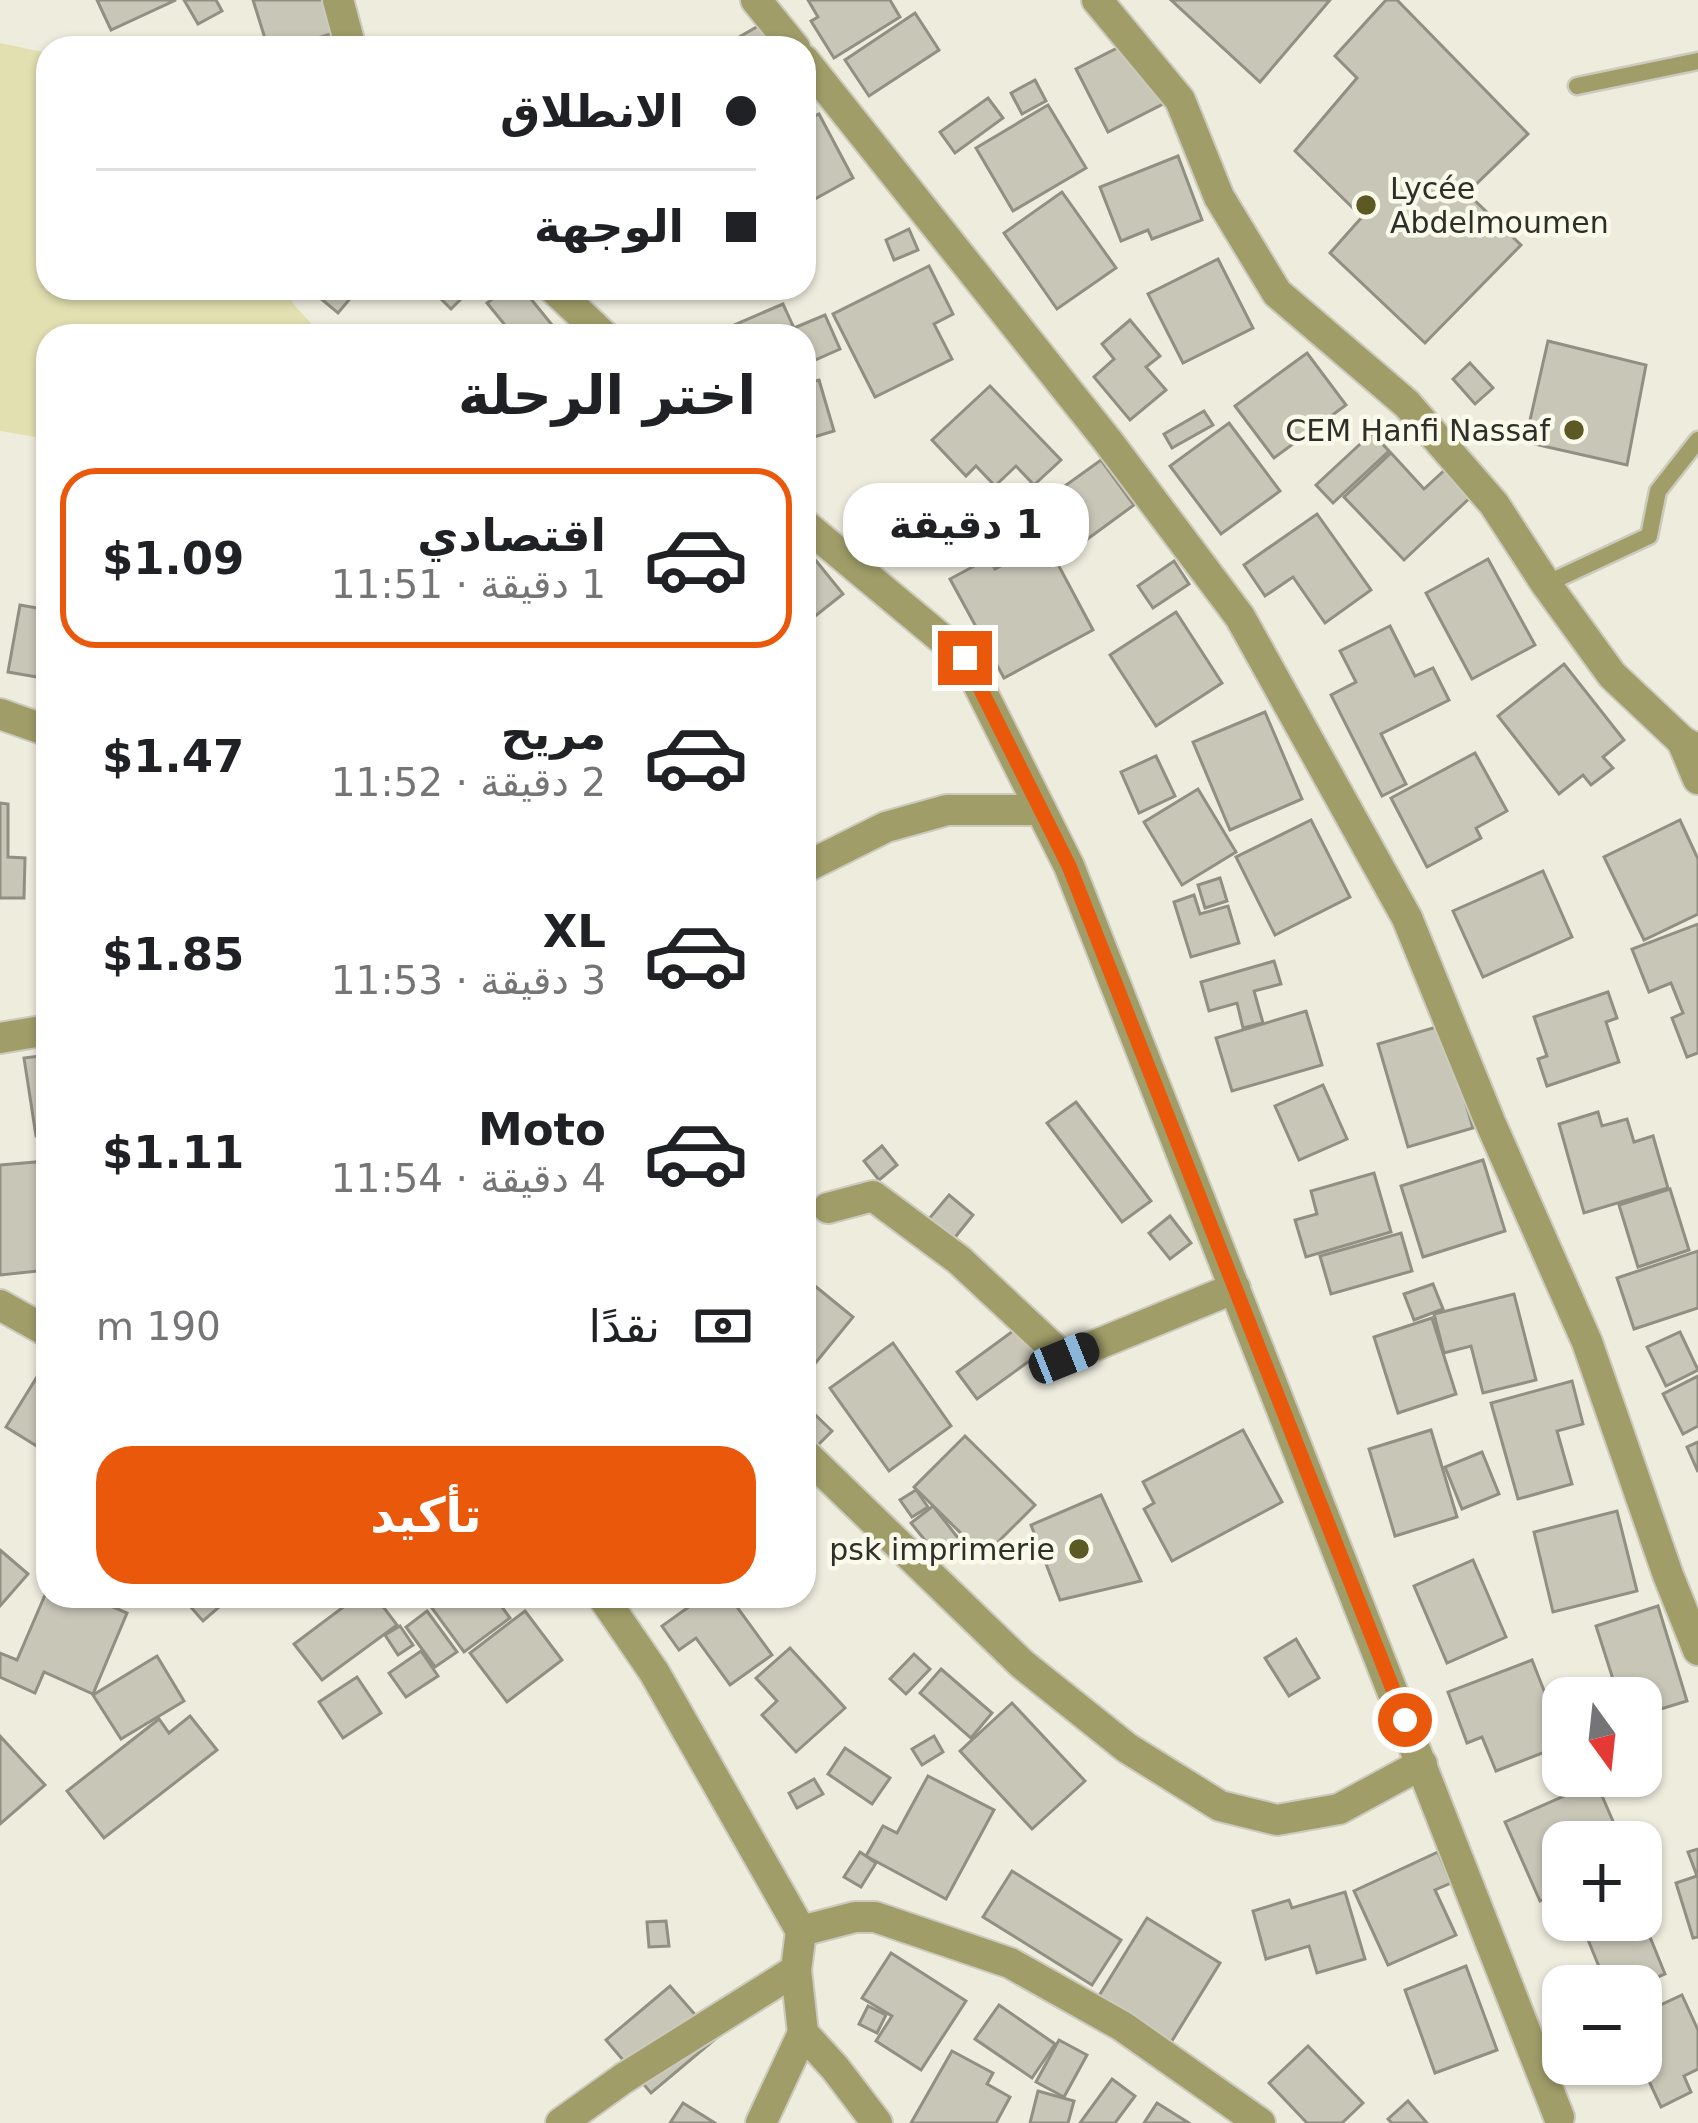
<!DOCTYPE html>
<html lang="ar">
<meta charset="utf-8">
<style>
body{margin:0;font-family:"DejaVu Sans",Cairo,sans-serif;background:#f2f2f2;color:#202124;direction:rtl;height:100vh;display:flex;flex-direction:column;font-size:45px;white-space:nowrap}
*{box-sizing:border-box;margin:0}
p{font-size:39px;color:#757577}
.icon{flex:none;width:66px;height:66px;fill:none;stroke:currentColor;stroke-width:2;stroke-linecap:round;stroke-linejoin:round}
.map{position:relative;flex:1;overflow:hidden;direction:ltr}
.side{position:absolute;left:36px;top:324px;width:780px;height:1284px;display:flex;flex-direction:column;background:#fff;border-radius:36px;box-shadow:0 3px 9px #0004;direction:rtl}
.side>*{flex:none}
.banner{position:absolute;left:36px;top:36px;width:780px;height:264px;border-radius:36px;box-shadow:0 3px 9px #0004;direction:rtl;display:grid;align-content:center;height:264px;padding:0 60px;background:#fff}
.needle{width:78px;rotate:165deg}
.tools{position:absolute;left:1542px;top:1677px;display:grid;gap:24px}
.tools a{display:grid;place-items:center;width:120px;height:120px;border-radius:24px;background:#fff;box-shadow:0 3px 9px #0004;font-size:60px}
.end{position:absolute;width:54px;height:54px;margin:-27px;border:15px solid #ea580c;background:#fff;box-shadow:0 0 0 6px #fff}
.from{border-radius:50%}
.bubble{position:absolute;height:84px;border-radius:36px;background:#fff;box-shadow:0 3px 9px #0004;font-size:39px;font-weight:800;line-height:84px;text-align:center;direction:rtl}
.car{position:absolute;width:36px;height:72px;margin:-36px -18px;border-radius:15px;box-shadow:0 0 9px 3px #0007;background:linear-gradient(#222 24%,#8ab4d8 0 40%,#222 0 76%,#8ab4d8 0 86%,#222 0)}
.banner b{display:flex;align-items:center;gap:42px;height:114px;font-size:45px}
.banner b+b{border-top:3px solid #e0e0e0}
.banner i{width:30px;height:30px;background:#202124}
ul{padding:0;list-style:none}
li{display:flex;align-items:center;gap:36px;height:180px;margin:0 24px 18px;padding:0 36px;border:6px solid transparent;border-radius:36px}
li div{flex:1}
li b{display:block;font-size:45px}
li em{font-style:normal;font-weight:800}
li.active{border-color:#ea580c}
li>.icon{width:108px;height:108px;stroke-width:1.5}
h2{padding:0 60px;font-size:54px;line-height:144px}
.pay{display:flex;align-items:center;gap:30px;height:132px;padding:0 60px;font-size:45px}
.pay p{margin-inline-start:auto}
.button{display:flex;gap:24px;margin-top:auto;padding:24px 60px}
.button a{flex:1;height:138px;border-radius:36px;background:#ea580c;color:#fff;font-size:48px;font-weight:800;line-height:138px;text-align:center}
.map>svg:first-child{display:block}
</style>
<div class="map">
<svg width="1698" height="2123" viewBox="0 0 1698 2123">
<rect width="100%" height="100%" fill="#edecdd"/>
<polygon fill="#e2e0b1" points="0,43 48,53 48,288 285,288 294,305 323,336 48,336 48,439 0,431"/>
<g fill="#c7c6b7" stroke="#908f81" stroke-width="3">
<polygon points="97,0 176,0 111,30"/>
<polygon points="184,0 216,0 222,11 198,24"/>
<polygon points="253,0 330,0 340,31 286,48 268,48"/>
<polygon points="808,0 890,0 900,17 834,58 811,21 818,17"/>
<polygon points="1171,0 1330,0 1260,82"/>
<polygon points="1386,0 1397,0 1528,134 1467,193 1521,245 1425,343 1330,253 1362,217 1295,151 1357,78 1335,56"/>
<polygon points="915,13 939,50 869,96 845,60"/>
<polygon points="767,21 783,48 720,48"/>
<polygon points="1131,41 1163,104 1108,132 1076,69"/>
<polygon points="1035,80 1046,101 1022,114 1011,93"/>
<polygon points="988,98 1003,118 955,153 940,132"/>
<polygon points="1048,105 1086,168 1013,211 976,148"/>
<polygon points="819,114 853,178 804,205 804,121"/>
<polygon points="1178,156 1202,220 1152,239 1148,230 1121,241 1100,187"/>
<polygon points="1062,192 1116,268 1057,309 1004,233"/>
<polygon points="909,229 918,250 894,260 886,240"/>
<polygon points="1218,259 1253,328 1183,363 1148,294"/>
<polygon points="929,266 953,314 934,324 952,359 875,397 833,314"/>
<polygon points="308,288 359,288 338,313"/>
<polygon points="430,288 472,288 451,309"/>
<polygon points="507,288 522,288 557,331 550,336 514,336 487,303"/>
<polygon points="783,304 794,328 825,315 840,349 804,365 804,336 738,336 734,325"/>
<polygon points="1130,320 1160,356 1146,367 1166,390 1130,420 1094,377 1114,359 1102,344"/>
<polygon points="1548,341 1646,365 1627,465 1525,442"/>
<polygon points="1307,353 1346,405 1274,458 1235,406"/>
<polygon points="1470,363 1493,388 1475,404 1453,379"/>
<polygon points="819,380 834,431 804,440 804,384"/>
<polygon points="990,386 1061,460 1034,485 1016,466 995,486 976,466 966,476 932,440"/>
<polygon points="1204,411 1213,425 1172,448 1164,434"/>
<polygon points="1229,423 1280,491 1221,534 1170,466"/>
<polygon points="1372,433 1389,451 1333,503 1316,485"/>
<polygon points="1391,453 1424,489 1449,466 1475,493 1404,560 1344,497"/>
<polygon points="1101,460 1134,505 1063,557 1030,511"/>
<polygon points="1317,514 1371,590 1325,623 1293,577 1265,596 1244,565"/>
<polygon points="1046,542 1093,630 1004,678 950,579 989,558 995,569"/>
<polygon points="804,546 843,594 804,625"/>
<polygon points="1488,559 1535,645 1472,679 1426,593"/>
<polygon points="1174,561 1189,584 1153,608 1138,586"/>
<polygon points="20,605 48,610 48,679 8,672"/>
<polygon points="1176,612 1222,683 1156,726 1110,655"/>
<polygon points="1390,626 1415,676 1433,668 1449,700 1381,734 1406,784 1382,796 1331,695 1356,682 1340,651"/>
<polygon points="1564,664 1624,740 1603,757 1613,768 1591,785 1583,775 1559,794 1498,716"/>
<polygon points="1265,712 1302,799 1230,830 1193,742"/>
<polygon points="1475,753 1507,811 1476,828 1481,838 1427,867 1391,798"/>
<polygon points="1156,756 1175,796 1139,813 1121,772"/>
<polygon points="1198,789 1236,852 1182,885 1144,822"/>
<polygon points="0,803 8,804 8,857 25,858 24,898 0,898"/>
<polygon points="1311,820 1350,897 1275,935 1236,857"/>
<polygon points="1680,820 1698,859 1698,914 1644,940 1604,857"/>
<polygon points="1543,871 1572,937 1483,977 1453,911"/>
<polygon points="1220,878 1227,901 1205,908 1198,885"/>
<polygon points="1194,895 1200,914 1228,906 1239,943 1191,957 1174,902"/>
<polygon points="1698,924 1698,1053 1687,1057 1672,1018 1683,1013 1671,983 1649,992 1632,949"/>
<polygon points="1274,961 1281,984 1254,991 1263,1023 1243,1028 1237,1003 1209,1011 1201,982"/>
<polygon points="1608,992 1617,1018 1606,1022 1619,1062 1547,1086 1538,1059 1547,1056 1534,1017"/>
<polygon points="1306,1011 1322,1065 1232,1091 1216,1038"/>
<polygon points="1443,1025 1473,1128 1408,1147 1378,1044"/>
<polygon points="48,1055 48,1135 36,1136 24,1058"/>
<polygon points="1323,1085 1347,1139 1299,1160 1275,1106"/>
<polygon points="1076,1102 1151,1201 1122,1222 1047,1123"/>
<polygon points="1598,1112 1602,1126 1627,1119 1634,1142 1653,1136 1668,1188 1584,1213 1559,1124"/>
<polygon points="882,1146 897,1165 879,1180 864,1161"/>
<polygon points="1483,1160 1505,1231 1423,1257 1401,1186"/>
<polygon points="48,1161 48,1270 0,1275 0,1165"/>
<polygon points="1374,1173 1391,1232 1306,1257 1295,1220 1317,1214 1311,1191"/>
<polygon points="1670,1189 1689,1250 1638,1267 1619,1205"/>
<polygon points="949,1195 973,1215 952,1241 928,1220"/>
<polygon points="1170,1216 1191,1243 1170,1259 1149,1233"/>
<polygon points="1401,1233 1412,1271 1331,1294 1320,1256"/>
<polygon points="1698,1251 1698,1308 1634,1329 1617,1278"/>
<polygon points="804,1277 853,1317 804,1377"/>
<polygon points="1433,1284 1443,1309 1414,1320 1404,1294"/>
<polygon points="1514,1294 1536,1380 1483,1393 1471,1346 1444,1353 1434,1314"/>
<polygon points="1432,1318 1456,1394 1398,1413 1374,1337"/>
<polygon points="1020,1326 1039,1354 977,1399 957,1372"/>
<polygon points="1680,1332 1698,1370 1666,1386 1647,1347"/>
<polygon points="893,1343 951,1426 889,1471 830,1388"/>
<polygon points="48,1359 48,1453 6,1427"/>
<polygon points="1698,1376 1698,1426 1683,1434 1663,1394"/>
<polygon points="1572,1381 1583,1424 1557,1431 1572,1484 1518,1499 1491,1403"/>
<polygon points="804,1404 832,1431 812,1451 804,1443"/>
<polygon points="1243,1430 1282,1502 1172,1561 1144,1509 1154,1503 1143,1482"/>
<polygon points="1431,1430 1457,1517 1395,1536 1369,1449"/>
<polygon points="965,1436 1035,1505 984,1556 914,1487"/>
<polygon points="1698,1442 1698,1472 1687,1447"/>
<polygon points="1482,1452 1499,1494 1462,1509 1445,1467"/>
<polygon points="916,1490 928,1507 912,1517 900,1500"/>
<polygon points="1101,1495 1141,1581 1060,1600 1031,1525"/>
<polygon points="933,1506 962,1543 941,1560 911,1523"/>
<polygon points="1617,1511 1637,1591 1553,1612 1534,1532"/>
<polygon points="0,1550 28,1574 0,1606"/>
<polygon points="1473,1560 1506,1637 1447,1663 1414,1586"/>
<polygon points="48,1588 48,1596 88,1596 127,1613 93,1694 44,1672 35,1693 0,1677 0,1653 17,1660"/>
<polygon points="181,1596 232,1596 203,1621"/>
<polygon points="358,1596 375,1596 397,1625 322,1680 294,1644"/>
<polygon points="440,1596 494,1596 510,1618 464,1652 429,1604"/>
<polygon points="704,1596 729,1596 772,1655 730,1685 696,1638 679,1650 662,1626"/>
<polygon points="1658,1606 1687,1701 1641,1715 1641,1698 1619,1698 1596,1626"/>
<polygon points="427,1611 457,1652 435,1667 406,1627"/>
<polygon points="525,1611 562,1660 507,1702 470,1653"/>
<polygon points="400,1626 413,1645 398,1655 385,1635"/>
<polygon points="1296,1639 1319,1678 1289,1696 1265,1658"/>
<polygon points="790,1648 845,1708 796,1752 762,1715 777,1701 756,1678"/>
<polygon points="421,1651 438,1676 406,1697 389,1673"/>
<polygon points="914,1654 930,1669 906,1694 890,1679"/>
<polygon points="157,1656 184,1701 121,1739 93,1695"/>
<polygon points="1532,1660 1563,1739 1563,1745 1496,1771 1482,1737 1467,1743 1448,1692"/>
<polygon points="941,1669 992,1713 971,1738 920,1693"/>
<polygon points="357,1677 381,1713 343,1738 319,1702"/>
<polygon points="1012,1703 1085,1781 1032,1829 960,1751"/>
<polygon points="190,1716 217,1750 104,1838 67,1791 159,1719 169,1733"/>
<polygon points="0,1736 45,1785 0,1824"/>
<polygon points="934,1736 943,1752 922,1765 912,1749"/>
<polygon points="845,1748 890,1778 872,1804 828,1774"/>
<polygon points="928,1776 994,1810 946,1899 866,1856 883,1826 897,1833"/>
<polygon points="814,1779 823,1794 797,1808 789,1793"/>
<polygon points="1596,1782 1622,1842 1563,1842 1563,1890 1540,1901 1505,1822"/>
<polygon points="1698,1849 1698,1937 1693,1938 1676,1883 1697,1876 1688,1852"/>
<polygon points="860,1852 876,1863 861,1887 844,1877"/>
<polygon points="1438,1852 1451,1883 1435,1890 1456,1935 1388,1965 1354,1891"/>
<polygon points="1012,1871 1121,1940 1092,1985 983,1917"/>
<polygon points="1345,1892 1365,1959 1317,1973 1309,1946 1266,1959 1253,1911 1289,1900 1292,1908"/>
<polygon points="1641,1915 1665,1974 1637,1986 1628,1986 1623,1971 1604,1979 1580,1920 1641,1920"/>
<polygon points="1147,1918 1220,1963 1170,2044 1097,1999"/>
<polygon points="666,1921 669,1946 649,1947 647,1922"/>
<polygon points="891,1953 966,2001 921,2070 876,2041 892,2016 862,1998"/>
<polygon points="1466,1966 1497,2050 1435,2073 1405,1990"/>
<polygon points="670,1986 698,2018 732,2025 651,2093 606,2040"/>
<polygon points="1682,1995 1698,2030 1698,2069 1684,2076 1691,2092 1661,2107 1641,2064 1641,2014"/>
<polygon points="999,2005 1055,2044 1032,2078 975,2039"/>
<polygon points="868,2006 886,2015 877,2033 859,2024"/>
<polygon points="1059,2040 1087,2055 1064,2097 1036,2082"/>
<polygon points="1308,2046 1363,2103 1342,2123 1307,2123 1269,2083"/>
<polygon points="952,2051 993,2073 987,2084 1010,2097 996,2123 911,2123"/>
<polygon points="1112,2079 1135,2096 1115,2123 1080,2123"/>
<polygon points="1038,2091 1074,2101 1068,2123 1030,2123"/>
<polygon points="1408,2101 1427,2123 1392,2123 1388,2119"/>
<polygon points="683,2103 715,2123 670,2123"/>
<polygon points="1157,2103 1189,2123 1144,2123"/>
</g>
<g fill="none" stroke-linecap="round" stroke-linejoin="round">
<defs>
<g id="service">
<polyline points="1577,86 1698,61"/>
<polyline points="1546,584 1649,536 1658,491 1698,440"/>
</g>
<g id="minor">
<polyline points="338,0 351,48"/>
<polyline points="756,0 795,48"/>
<polyline points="1097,0 1180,100 1219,197 1277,293 1407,404 1494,504 1546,584 1612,675 1682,741 1698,750"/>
<polyline points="804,60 1107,440 1240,617 1407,918 1490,1122 1587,1342 1668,1575 1698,1650"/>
<polyline points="553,288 604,336"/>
<polyline points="804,524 965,658 1069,866 1559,2117"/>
<polyline points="0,714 48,731"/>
<polyline points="804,868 886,827 947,810 1041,810"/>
<polyline points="0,1038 48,1030"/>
<polyline points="828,1208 873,1196 959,1260 1064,1358 1235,1288"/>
<polyline points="0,1305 48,1332"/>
<polyline points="804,1453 1022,1664 1127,1748 1220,1806 1277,1820 1339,1809 1422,1764"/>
<polyline points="602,1596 654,1672 801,1931 796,1970 803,2033"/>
<polyline points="801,1931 855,1917 875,1917 1010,1963 1122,2026 1260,2123"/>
<polyline points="561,2123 624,2078 796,1970"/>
</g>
<g id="tertiary">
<polyline points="1682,741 1698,779"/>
<polyline points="761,2123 803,2033 835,2068 877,2123"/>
</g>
</defs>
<use href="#service" stroke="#cbcabd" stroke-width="21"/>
<use href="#minor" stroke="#cbcabd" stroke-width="34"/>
<use href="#tertiary" stroke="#cbcabd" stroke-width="34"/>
<use href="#service" stroke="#a09d69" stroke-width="16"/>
<use href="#minor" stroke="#a09d69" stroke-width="30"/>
<use href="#tertiary" stroke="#a09d69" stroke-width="30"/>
</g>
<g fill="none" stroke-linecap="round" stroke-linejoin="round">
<polyline stroke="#ea580c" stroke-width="15" points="965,658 1069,866 1405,1720"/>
</g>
<g fill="#5c5925" stroke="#fafaea" stroke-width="4.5">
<circle cx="1366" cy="205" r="12"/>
<circle cx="1574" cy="430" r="12"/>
<circle cx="1079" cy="1549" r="12"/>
</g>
<g text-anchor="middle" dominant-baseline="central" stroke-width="9" stroke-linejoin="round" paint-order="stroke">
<g font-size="30" fill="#2f2f29" stroke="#fafaea" text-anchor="end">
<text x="1390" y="188" text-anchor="start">Lycée<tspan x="1390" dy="34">Abdelmoumen</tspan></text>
<text x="1550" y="430">CEM Hanfi Nassaf</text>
<text x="1055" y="1549">psk imprimerie</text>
</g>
</g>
</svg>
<div class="tools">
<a><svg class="needle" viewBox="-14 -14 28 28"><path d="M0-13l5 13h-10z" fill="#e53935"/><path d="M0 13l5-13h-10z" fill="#757577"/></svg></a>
<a>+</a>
<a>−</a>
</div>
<i class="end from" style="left:1405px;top:1720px"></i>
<i class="end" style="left:965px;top:658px"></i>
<div class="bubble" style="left:843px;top:483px;width:246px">1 دقيقة</div>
<i class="car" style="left:1064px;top:1358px;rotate:68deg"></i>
<div class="banner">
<b><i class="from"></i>الانطلاق</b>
<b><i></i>الوجهة</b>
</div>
<section class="side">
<h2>اختر الرحلة</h2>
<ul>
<li class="active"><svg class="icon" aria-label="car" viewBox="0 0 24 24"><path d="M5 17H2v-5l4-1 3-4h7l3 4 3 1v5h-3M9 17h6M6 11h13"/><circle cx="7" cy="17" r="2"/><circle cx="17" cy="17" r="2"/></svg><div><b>اقتصادي</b><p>1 دقيقة · 11:51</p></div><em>$1.09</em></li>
<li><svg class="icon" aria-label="car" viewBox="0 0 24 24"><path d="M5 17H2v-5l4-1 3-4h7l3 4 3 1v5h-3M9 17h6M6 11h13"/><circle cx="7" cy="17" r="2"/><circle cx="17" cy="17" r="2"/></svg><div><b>مريح</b><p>2 دقيقة · 11:52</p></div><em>$1.47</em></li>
<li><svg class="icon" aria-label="car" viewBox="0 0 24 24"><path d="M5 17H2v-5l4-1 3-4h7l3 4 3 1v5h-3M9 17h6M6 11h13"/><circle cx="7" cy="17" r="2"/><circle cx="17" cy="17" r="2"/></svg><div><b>XL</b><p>3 دقيقة · 11:53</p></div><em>$1.85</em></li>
<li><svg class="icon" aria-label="car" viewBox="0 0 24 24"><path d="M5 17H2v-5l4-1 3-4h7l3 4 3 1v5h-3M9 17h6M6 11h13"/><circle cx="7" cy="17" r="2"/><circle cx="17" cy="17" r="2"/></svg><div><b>Moto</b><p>4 دقيقة · 11:54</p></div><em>$1.11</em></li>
</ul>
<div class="pay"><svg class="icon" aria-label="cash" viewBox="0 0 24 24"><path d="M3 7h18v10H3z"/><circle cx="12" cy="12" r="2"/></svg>نقدًا<p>190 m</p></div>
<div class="button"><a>تأكيد</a></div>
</section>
</div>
